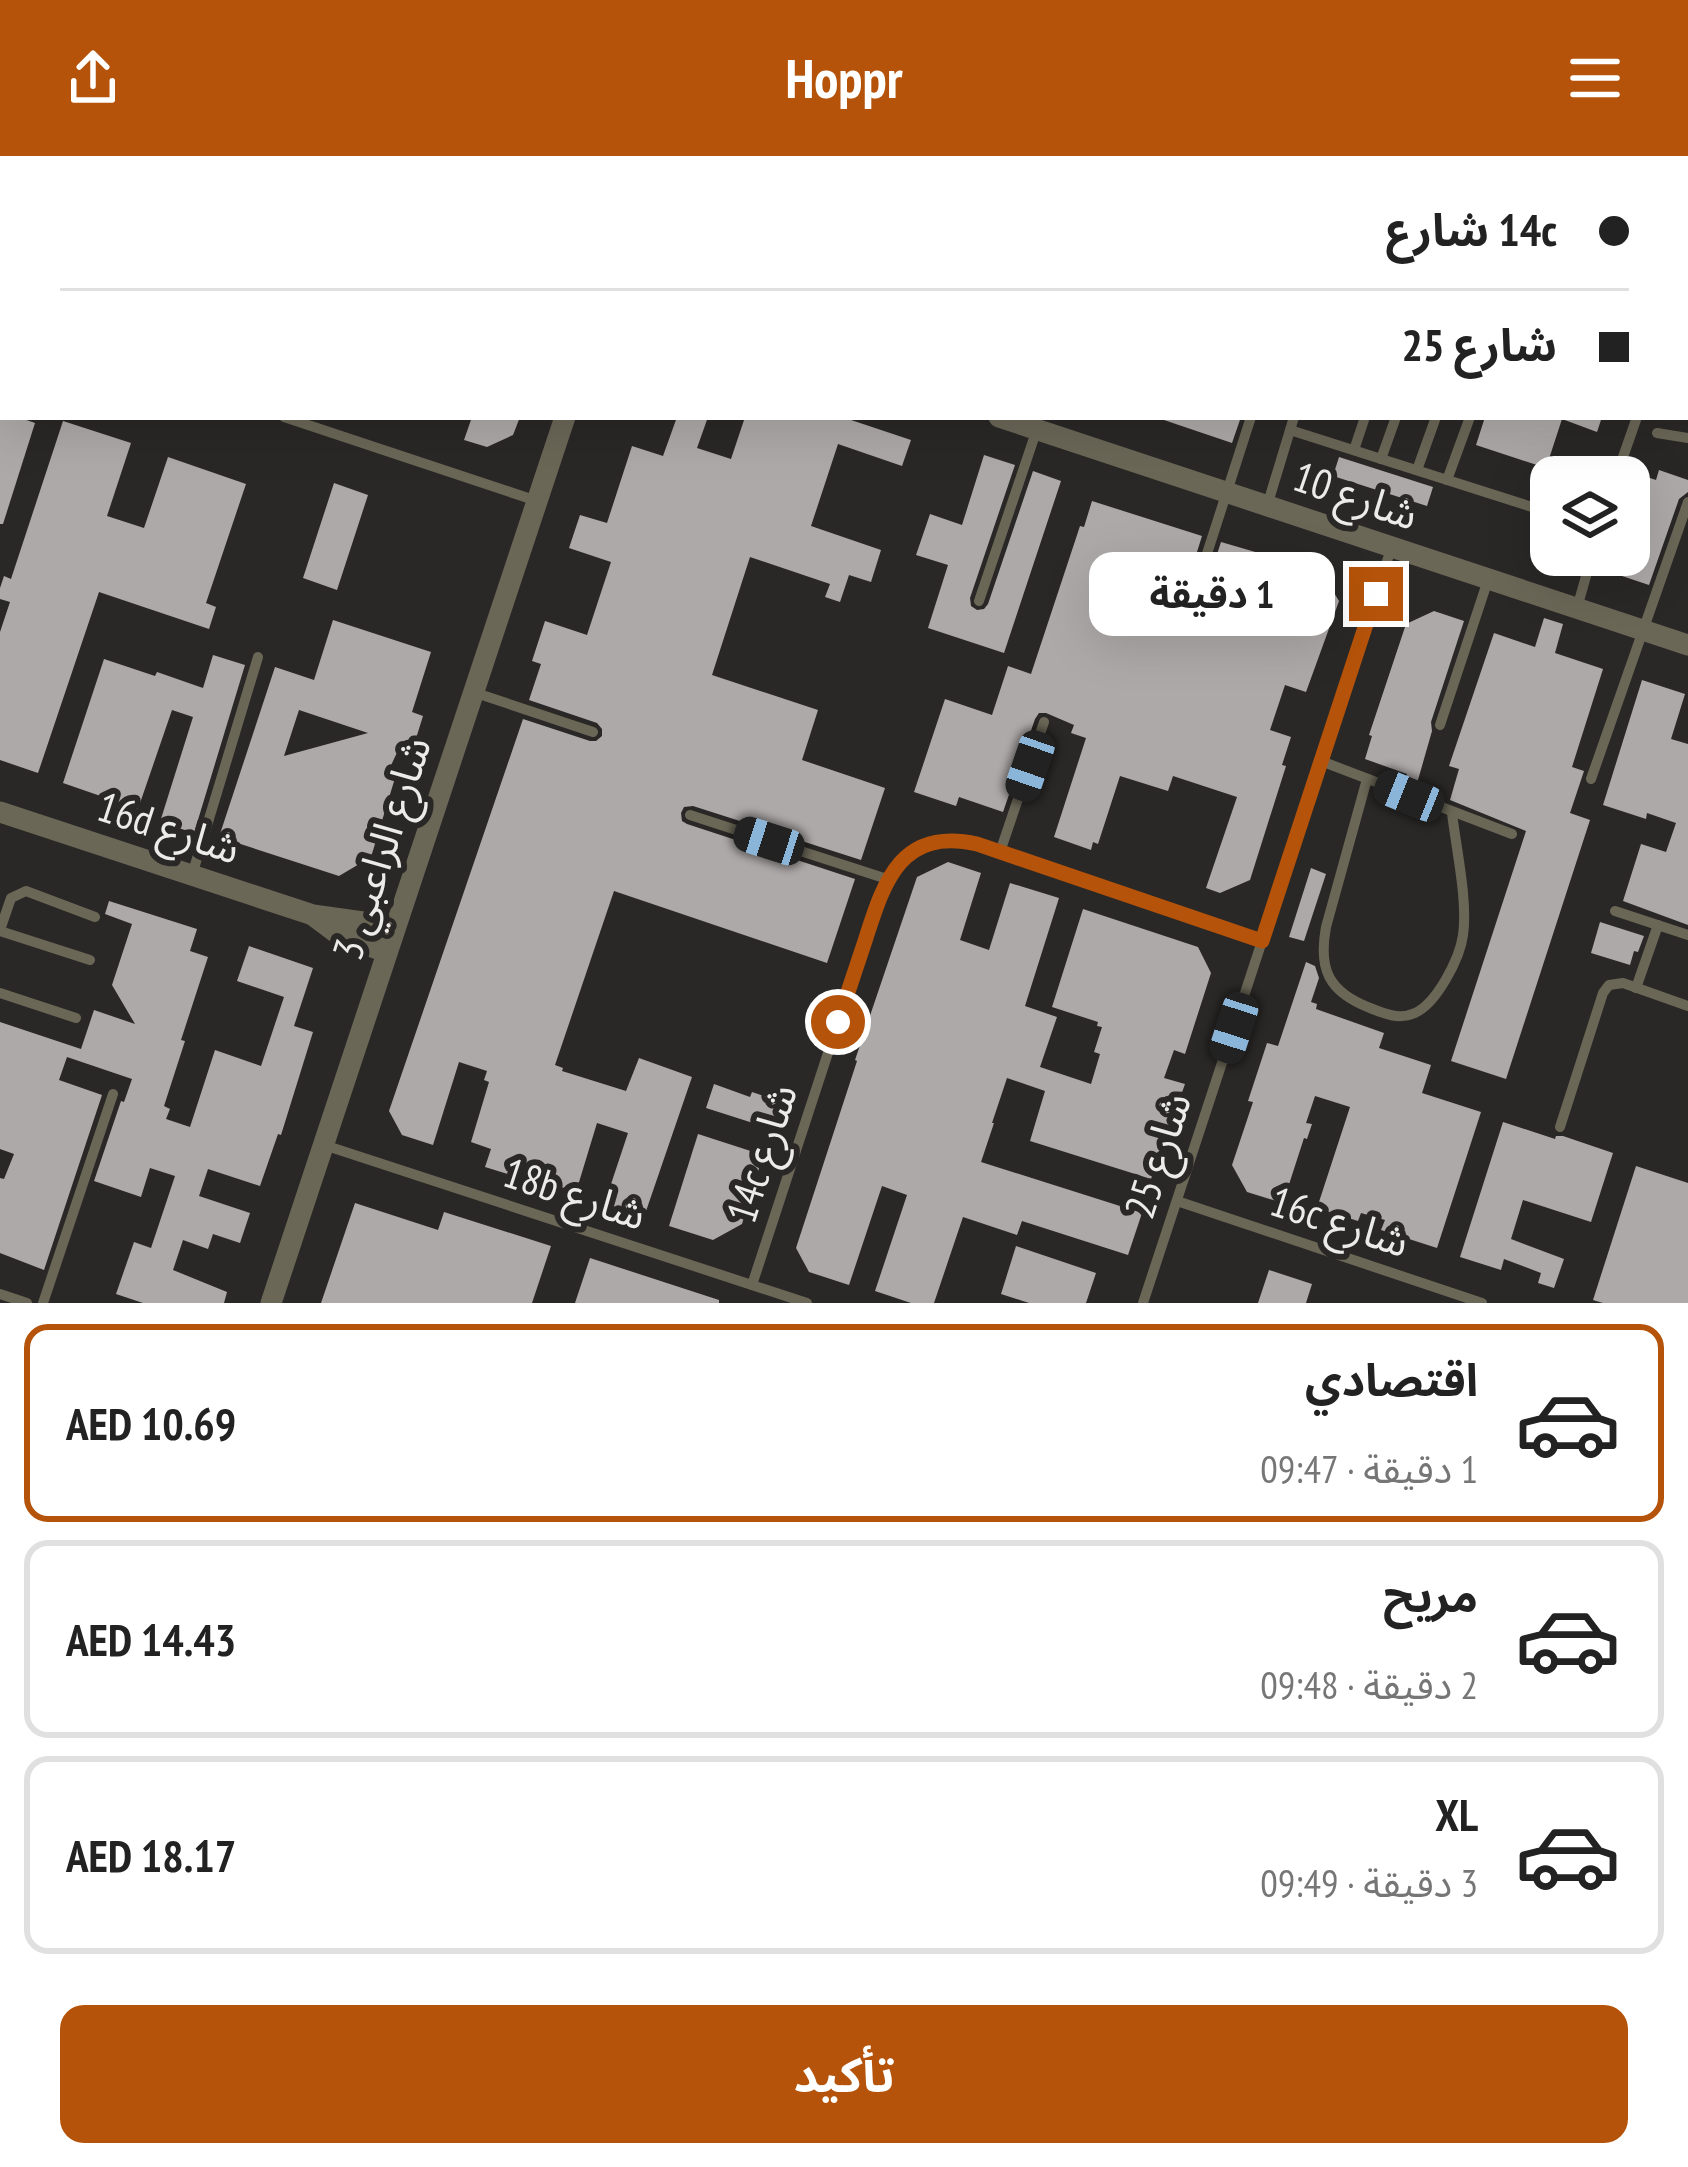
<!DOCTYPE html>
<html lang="ar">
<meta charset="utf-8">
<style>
body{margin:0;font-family:"PT Sans Narrow","Noto Sans Arabic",sans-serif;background:#f2f2f2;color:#222;direction:rtl;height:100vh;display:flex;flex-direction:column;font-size:45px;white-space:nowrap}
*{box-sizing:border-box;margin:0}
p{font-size:39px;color:#767676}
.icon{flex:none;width:66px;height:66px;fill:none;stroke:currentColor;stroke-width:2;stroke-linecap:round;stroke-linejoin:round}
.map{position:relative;height:1147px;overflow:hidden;direction:ltr}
.panel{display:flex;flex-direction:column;background:#fff;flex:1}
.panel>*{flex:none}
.top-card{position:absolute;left:0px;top:0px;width:1689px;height:264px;box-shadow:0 12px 48px #0002;direction:rtl;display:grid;align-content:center;height:264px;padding:0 60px;background:#fff}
.tools{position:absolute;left:1530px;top:300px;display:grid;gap:24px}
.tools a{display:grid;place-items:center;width:120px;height:120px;border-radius:24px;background:#fff;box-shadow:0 12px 48px #0002;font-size:60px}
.end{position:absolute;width:54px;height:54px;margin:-27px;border:15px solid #b45309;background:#fff;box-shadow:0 0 0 6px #fff}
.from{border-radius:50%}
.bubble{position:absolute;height:84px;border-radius:24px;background:#fff;box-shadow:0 12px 48px #0002;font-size:39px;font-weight:700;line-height:84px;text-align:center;direction:rtl}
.car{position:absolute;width:36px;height:72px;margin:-36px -18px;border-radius:15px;box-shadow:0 0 9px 3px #0007;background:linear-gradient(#222 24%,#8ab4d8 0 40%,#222 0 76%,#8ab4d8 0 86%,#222 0)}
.top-card b{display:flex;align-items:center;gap:42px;height:114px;font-size:45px}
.top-card b+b{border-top:3px solid #e0e0e0}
.top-card i{width:30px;height:30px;background:#222}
ul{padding:21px 0 0;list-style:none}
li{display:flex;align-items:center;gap:36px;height:198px;margin:0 24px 18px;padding:0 36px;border:6px solid #e0e0e0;border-radius:24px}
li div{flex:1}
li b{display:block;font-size:45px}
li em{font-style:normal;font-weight:700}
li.selected{border-color:#b45309}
li>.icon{width:108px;height:108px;stroke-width:1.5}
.cta{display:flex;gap:24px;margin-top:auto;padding:24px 60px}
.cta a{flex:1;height:138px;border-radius:24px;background:#b45309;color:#fff;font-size:48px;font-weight:700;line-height:138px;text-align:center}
header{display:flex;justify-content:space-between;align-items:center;height:156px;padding:0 60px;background:#b45309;color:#fff;font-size:54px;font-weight:700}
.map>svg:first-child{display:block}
</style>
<header><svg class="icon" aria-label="menu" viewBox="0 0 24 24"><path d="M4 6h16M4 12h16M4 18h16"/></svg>Hoppr<svg class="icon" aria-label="share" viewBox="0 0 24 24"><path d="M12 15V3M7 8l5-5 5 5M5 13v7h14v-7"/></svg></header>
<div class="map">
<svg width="1688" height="1147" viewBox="0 0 1688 1147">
<rect width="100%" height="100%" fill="#2a2826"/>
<g fill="#ada9a8" fill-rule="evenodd">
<polygon points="0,261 18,261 35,267 3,368 0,368"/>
<polygon points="472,261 520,261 513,279 487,291 464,284"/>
<polygon points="677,261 708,261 697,292 731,303 745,261 842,261 911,284 902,310 838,288 811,370 881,394 871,426 849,419 840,446 825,441 830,428 750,401 712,519 818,554 802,604 885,632 861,704 693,650 684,651 681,657 682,665 687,668 855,723 827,807 614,735 555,909 563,912 562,915 626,935 639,902 692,921 644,1061 601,1046 606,1030 610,1031 628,977 597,967 576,1036 522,1018 521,1022 485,1011 491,993 471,986 489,926 484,924 487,915 459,906 433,989 402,979 389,955 523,563 590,585 596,585 602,580 602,573 597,567 529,544 541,508 532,505 545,465 587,479 611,406 569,392 580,359 607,367 632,290 663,300"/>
<polygon points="1161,261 1241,261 1232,287 1161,263"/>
<polygon points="1485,261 1602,261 1597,276 1562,263 1546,312 1476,289"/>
<polygon points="63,265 131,287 107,360 144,372 168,301 246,328 206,447 216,451 209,473 99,436 38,617 0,604 0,476 10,446 0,443 0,432 4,420 11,423"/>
<polygon points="984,299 1015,309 970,442 971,450 977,454 984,453 988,448 1033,315 1061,325 1004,497 928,472 948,409 916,399 930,358 962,369"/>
<polygon points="1339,301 1433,331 1427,350 1333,320"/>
<polygon points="1659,314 1688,324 1688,336 1679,343 1649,429 1607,415 1613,399 1629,399 1629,325 1632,316 1656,324"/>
<polygon points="334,327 368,339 337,434 303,422"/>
<polygon points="1092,345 1202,380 1175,466 1175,472 1180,478 1187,478 1193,472 1221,386 1269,400 1260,428 1286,436 1294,411 1325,422 1339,445 1306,536 1285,529 1270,574 1291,581 1282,609 1286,610 1250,724 1220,737 1206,732 1237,641 1173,620 1168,635 1120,620 1098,688 1093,686 1091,694 1054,681 1086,582 1071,577 1074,569 1046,557 1039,557 1035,563 1003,656 959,641 956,650 914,636 945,543 992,559 1008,510 1031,518 1080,370 1084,371"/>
<polygon points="1434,455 1464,465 1431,566 1432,575 1416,631 1404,626 1407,618 1365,603 1372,580 1369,579 1406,468"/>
<polygon points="1544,462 1563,468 1555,497 1603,513 1572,611 1584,615 1570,657 1590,664 1506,923 1451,905 1526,675 1450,644 1459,613 1449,610 1494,477 1535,491"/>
<path d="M333,464L431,496L412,556L423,560L413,592L401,588L386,620L395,622L371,701L339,720L219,681L275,511L314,524ZM299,554L368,577L284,600Z"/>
<polygon points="213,499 245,509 194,677 160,666 193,561 172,554 138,653 63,627 104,503 155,520 157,516 203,532"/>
<polygon points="1642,524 1685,538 1671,583 1688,588 1688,769 1623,745 1641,688 1666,696 1676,667 1647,657 1646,663 1603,649"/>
<polygon points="948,706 981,717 960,784 989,794 1010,727 1059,742 1025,850 1057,861 1040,911 1091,928 1100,898 1094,896 1102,871 1097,870 1098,866 1052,851 1083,753 1198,791 1211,817 1185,898 1174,894 1164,922 1185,928 1151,1023 1030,985 1045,935 1007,922 992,967 994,967 981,1006 1142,1057 1128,1099 1022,1065 1017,1079 963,1061 934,1147 911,1147 875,1135 907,1039 882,1030 849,1129 809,1116 796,1092 857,905 855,904 917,721"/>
<polygon points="1311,712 1326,718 1304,785 1289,781"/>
<polygon points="109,745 197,773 190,795 208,801 181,884 185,885 164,950 170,953 166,963 190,971 215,894 261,910 284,841 237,825 249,790 313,812 294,870 313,876 281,979 278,978 260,1030 208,1013 199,1040 250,1057 240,1087 213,1078 208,1093 183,1084 173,1114 227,1136 224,1147 143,1147 116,1138 134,1086 151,1092 175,1020 150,1012 141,1041 94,1025 121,945 124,946 132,923 67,901 59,924 102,939 44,1114 0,1097 0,1022 4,1023 14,998 0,993 0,866 81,893 94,854 135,868 112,829 132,768 105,758"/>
<polygon points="1600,766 1644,780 1638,796 1634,795 1630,809 1591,797"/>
<polygon points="1306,806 1315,810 1319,822 1311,846 1317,848 1316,853 1384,877 1379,892 1431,909 1422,937 1481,956 1437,1092 1381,1074 1385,1064 1361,1057 1358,1065 1317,1052 1350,951 1315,940 1306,967 1312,968 1307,983 1304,982 1283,1047 1247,1036 1232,1009 1253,946 1248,945 1267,887 1278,890"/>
<polygon points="714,928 750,941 752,936 782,946 772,973 706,952"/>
<polygon points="1503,966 1555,983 1556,980 1563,980 1613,997 1591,1066 1523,1044 1511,1083 1564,1103 1554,1132 1538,1127 1541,1117 1504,1103 1501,1114 1460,1101"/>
<polygon points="698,978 763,999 742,1068 713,1084 669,1070"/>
<polygon points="1636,1010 1688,1027 1688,1147 1603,1147 1593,1144"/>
<polygon points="355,1047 438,1074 444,1056 551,1090 532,1147 321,1147"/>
<polygon points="1016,1090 1096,1117 1086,1147 1029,1147 1001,1138"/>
<polygon points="590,1102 719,1144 719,1147 575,1147"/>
<polygon points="1269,1114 1312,1128 1306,1147 1258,1147"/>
</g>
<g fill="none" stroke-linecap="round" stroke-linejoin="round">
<g stroke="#6b6757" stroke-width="10">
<polyline points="184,0 193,3"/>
<polyline points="168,3 168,0"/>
<polyline points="544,3 545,0"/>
<polyline points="1112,3 1113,0"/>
<polyline points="1120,3 1121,0"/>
<polyline points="1373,3 1374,0"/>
<polyline points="1686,81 1688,83"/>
<polyline points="1686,116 1688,110"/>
<polyline points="284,261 537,345"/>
<polyline points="1290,274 1551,357"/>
<polyline points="1657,277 1688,282"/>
<polyline points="1354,294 1365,261"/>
<polyline points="1381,303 1396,261"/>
<polyline points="1417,314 1436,261"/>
<polyline points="1616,321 1637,261"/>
<polyline points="1447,324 1470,261"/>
<polyline points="1267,350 1294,261"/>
<polyline points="979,445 1037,273"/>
<polyline points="1577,452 1592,399"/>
<polyline points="1184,469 1251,261"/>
<polyline points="473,536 593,576"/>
<polyline points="1440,569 1488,424"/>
<polyline points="1321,605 1512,678"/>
<path d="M1367,623L1326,771C1318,814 1329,836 1370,852C1385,858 1399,864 1415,857C1437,847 1460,802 1463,779C1468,745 1456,692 1452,657"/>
<polyline points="1591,623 1688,346"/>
<polyline points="690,659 887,723"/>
<polyline points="1000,696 1044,566"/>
<polyline points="192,719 258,501"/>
<polyline points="1615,755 1688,779"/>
<polyline points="0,774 11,742 26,735 95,761"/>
<polyline points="0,775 90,804"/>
<polyline points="1636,832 1658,769"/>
<polyline points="0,837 76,862"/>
<polyline points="1560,971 1603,837 1609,829 1623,827 1688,850"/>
<polyline points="324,989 807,1147"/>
<polyline points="1177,1045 1482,1147"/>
<path d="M752,1129L881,735C901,696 935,678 977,688L1262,785"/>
<polyline points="0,1138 27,1147"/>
<polyline points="43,1147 113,938"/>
<polyline points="1143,1147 1391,393"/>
</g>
<g stroke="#6b6757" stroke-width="21">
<polyline points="999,261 1688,489"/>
<polyline points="0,656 313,759 363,766 393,777"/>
<polyline points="314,760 342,781 387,796"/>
<polyline points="271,1147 565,261"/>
</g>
</g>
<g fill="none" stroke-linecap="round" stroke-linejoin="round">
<path stroke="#b45309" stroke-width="15" d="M838,866C847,839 856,812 865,785C884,726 900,671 977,688L1262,785L1376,438"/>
</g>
<g text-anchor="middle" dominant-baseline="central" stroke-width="12" stroke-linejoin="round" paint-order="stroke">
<g font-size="42" fill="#ecebe9" stroke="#2a2826">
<text transform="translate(1356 339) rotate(19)">شارع 10</text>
<text transform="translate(169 671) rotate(18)">16d شارع</text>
<text transform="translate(381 692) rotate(-72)">شارع الراعبي 3</text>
<text transform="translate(761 997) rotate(-72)">14c شارع</text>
<text transform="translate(1157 999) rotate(-72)">شارع 25</text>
<text transform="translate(575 1037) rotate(18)">18b شارع</text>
<text transform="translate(1340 1065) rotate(18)">16c شارع</text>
</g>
</g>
</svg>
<div class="tools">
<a><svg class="icon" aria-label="layers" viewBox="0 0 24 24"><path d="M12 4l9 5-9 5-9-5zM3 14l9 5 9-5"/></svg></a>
</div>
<i class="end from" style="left:838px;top:866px"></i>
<i class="end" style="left:1376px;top:438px"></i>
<div class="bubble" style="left:1089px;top:396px;width:246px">1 دقيقة</div>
<i class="car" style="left:1030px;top:610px;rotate:199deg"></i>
<i class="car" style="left:1409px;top:640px;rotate:292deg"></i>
<i class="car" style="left:769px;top:685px;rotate:288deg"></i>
<i class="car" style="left:1234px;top:872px;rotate:198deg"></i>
<div class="top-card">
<b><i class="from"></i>14c شارع</b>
<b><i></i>شارع 25</b>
</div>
</div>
<section class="panel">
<ul>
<li class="selected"><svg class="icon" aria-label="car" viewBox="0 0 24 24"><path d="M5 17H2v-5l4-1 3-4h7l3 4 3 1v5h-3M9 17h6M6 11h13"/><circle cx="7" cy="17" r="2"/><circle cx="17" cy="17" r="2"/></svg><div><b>اقتصادي</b><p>1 دقيقة · 09:47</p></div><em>AED 10.69</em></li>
<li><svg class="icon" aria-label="car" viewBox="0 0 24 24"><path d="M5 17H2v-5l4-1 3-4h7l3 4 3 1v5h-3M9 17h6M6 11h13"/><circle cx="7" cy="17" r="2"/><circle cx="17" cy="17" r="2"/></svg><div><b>مريح</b><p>2 دقيقة · 09:48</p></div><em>AED 14.43</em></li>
<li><svg class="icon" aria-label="car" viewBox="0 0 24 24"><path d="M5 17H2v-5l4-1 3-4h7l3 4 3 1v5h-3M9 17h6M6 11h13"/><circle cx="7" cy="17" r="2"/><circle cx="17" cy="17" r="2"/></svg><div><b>XL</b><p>3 دقيقة · 09:49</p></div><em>AED 18.17</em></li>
</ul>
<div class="cta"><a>تأكيد</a></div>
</section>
